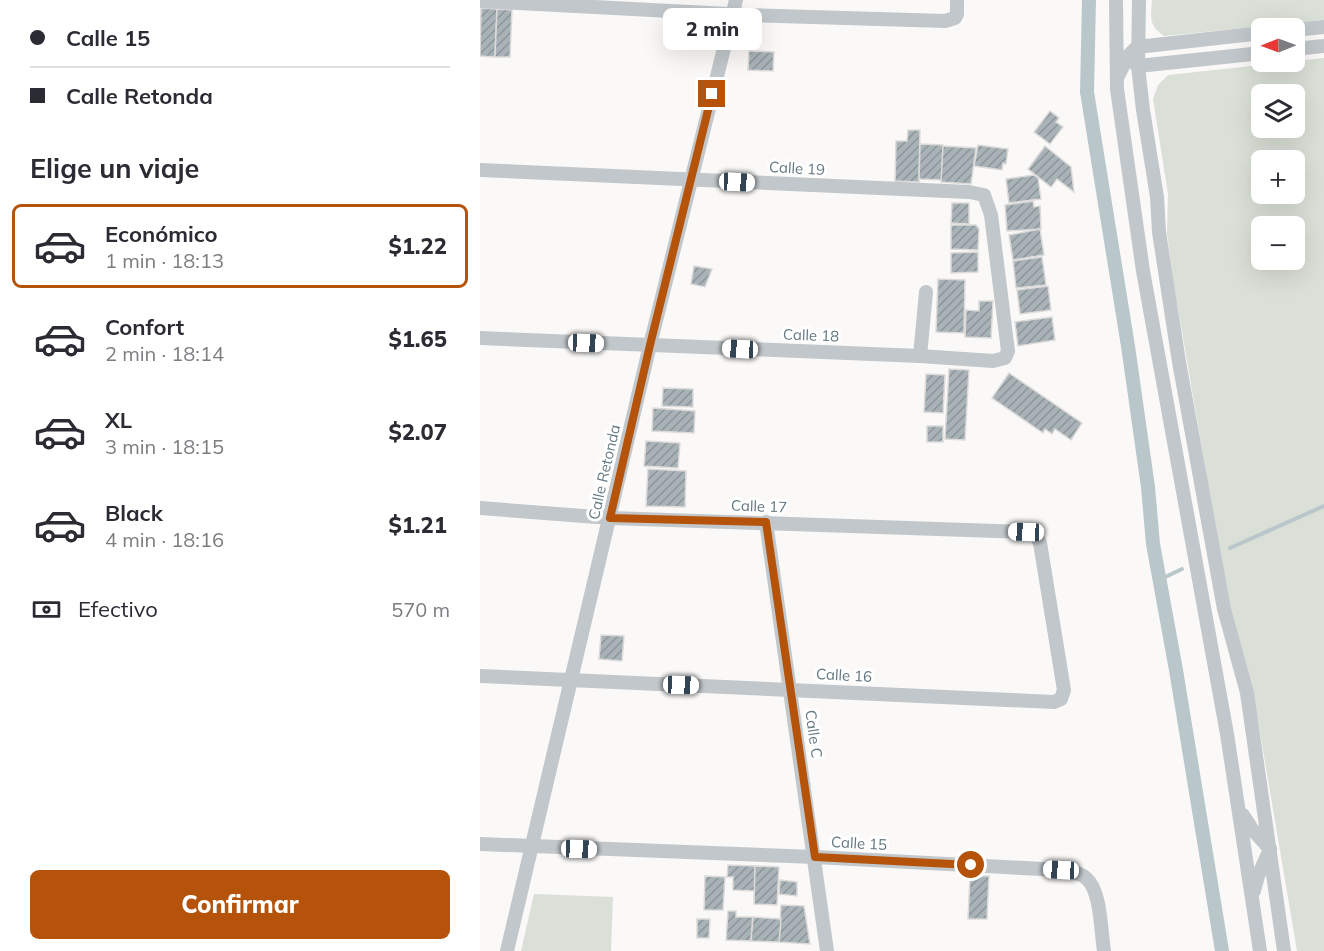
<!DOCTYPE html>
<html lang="es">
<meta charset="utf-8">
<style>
body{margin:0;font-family:Mulish,sans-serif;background:#f2f2f3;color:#2b2b33;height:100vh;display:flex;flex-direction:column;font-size:22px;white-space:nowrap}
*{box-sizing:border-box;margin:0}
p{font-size:20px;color:#7c7c81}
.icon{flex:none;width:33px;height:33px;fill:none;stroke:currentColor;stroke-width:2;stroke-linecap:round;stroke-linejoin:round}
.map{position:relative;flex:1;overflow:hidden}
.sheet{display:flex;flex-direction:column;background:#fff;width:480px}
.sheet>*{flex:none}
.guide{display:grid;align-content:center;height:132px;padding:0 30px;background:#fff}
.needle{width:39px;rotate:269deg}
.buttons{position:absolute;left:771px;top:18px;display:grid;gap:12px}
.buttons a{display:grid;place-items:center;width:54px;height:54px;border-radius:9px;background:#fff;box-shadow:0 6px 24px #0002;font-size:30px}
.end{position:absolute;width:27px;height:27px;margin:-14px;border:8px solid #b45309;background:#fff;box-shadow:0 0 0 3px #fff}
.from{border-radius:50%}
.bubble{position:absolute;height:42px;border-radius:9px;background:#fff;box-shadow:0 6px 24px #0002;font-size:20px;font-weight:800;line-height:42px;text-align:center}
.car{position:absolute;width:18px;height:36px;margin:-18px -9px;border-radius:8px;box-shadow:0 0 4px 2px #0007;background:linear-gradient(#fff 24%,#345 0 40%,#fff 0 76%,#345 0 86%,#fff 0)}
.guide b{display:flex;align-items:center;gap:21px;height:57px;font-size:22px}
.guide b+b{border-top:2px solid #e1e1e2}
.guide i{width:15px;height:15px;background:#2b2b33}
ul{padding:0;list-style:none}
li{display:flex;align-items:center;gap:18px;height:84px;margin:0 12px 9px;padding:0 18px;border:3px solid transparent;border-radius:9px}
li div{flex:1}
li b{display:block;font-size:22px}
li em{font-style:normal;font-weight:800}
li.current{border-color:#b45309}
li>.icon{width:54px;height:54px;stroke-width:1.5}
h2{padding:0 30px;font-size:27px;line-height:72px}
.pay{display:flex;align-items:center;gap:15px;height:66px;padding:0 30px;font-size:22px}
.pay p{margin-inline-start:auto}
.action{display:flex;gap:12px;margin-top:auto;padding:12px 30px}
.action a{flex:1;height:69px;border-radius:9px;background:#b45309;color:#fff;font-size:24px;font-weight:800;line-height:69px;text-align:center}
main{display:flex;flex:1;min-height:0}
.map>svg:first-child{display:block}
</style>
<main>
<section class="sheet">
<div class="guide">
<b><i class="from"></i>Calle 15</b>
<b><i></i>Calle Retonda</b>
</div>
<h2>Elige un viaje</h2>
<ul>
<li class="current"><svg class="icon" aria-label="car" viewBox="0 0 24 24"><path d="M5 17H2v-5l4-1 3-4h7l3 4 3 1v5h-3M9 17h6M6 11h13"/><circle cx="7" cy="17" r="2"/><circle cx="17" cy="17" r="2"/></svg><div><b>Económico</b><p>1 min · 18:13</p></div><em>$1.22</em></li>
<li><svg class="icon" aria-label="car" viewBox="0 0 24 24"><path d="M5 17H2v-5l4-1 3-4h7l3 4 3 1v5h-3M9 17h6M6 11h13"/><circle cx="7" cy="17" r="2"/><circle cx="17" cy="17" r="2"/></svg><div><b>Confort</b><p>2 min · 18:14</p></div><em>$1.65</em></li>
<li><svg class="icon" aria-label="car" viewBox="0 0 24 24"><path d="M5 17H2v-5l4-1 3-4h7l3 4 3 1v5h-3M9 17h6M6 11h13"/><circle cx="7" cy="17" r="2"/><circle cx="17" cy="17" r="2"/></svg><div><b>XL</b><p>3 min · 18:15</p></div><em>$2.07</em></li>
<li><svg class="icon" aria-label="car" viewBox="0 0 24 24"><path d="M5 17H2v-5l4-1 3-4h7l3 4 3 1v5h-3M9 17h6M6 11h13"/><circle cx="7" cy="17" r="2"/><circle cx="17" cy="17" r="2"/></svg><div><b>Black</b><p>4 min · 18:16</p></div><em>$1.21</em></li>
</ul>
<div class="pay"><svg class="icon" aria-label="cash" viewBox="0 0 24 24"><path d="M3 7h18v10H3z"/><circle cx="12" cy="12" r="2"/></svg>Efectivo<p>570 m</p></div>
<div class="action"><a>Confirmar</a></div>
</section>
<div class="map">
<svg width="844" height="951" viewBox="0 0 844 951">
<defs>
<pattern id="building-hatch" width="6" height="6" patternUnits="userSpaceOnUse" patternTransform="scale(1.5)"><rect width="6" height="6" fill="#a8b2b7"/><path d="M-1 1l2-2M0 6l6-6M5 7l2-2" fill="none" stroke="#8c969a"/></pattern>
</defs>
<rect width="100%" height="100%" fill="#faf9f8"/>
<g fill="#dadfd7" fill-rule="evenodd">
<path d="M672,0H844V20L684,36C668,25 671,17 672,0Z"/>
<path d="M844,58V951H817L777,715L759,655L737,536L694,285L687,234L688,194L673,99L678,85L688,75ZM782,94H814V128H782ZM782,160H814V194H782ZM782,226H814V260H782Z"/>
<polygon points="54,894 133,897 131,951 41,951"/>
</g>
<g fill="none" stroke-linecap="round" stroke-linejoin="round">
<g stroke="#b9c7ca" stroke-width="4">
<polyline points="750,548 844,506"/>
<polyline points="679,580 702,569"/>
</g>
<polyline stroke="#b9c7ca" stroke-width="14" points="609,0 607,92 648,346 668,487 673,544 696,670 742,951"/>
</g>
<g fill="url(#building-hatch)" stroke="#dcdbda" stroke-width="1.5">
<polygon points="1,8 17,9 15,57 0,56"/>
<polygon points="17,9 32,10 30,57 15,57"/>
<polygon points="269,51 294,52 293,71 268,70"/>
<polygon points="570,111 579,118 576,122 583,127 570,144 554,132"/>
<polygon points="428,130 440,130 439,182 415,181 416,141 427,141"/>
<polygon points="440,144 463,145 462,180 439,179"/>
<polygon points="498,145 528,149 526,164 523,163 522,170 494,166"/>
<polygon points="463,146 496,148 491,184 461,182"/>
<polygon points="565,146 591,167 594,192 577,179 571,187 548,169"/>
<polygon points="554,175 558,178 561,199 529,203 526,179"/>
<polygon points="553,201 554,207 560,206 561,229 527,231 525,205"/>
<polygon points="472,203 489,203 489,224 471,223"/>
<polygon points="471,225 496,225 499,229 498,250 471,249"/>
<polygon points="560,229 564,255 533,260 529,235"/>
<polygon points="498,252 498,272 471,273 471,253"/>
<polygon points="562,257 566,285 536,288 533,261"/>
<polygon points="214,266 232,269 225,287 211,284"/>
<polygon points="458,279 485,280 484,333 456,332"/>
<polygon points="568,286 571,310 540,314 537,290"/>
<polygon points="499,301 513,301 511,338 485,337 486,310 499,311"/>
<polygon points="572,317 575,340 538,346 535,322"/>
<polygon points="469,369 489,370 485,440 465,439"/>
<polygon points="529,373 602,423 591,440 575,429 572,434 565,429 563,433 512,398"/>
<polygon points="446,374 465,375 463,413 444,412"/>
<polygon points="183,388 213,389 213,407 182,406"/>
<polygon points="173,408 215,411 214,433 172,431"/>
<rect x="447" y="426" width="16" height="16"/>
<polygon points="166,441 200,443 198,468 164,466"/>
<polygon points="168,469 206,471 205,507 166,506"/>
<polygon points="121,635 144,636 142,661 119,659"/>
<polygon points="248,865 275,866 275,891 253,890 253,877 247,877"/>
<polygon points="275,866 299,867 297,905 274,904"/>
<polygon points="225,876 245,877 243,910 224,910"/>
<polygon points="490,876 509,876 507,919 488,919"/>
<polygon points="300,880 317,882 317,896 299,894"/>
<polygon points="301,905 324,906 330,944 299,942"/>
<polygon points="248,911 256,911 256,917 273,917 271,941 246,940"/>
<polygon points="273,917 301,919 299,942 271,941"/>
<polygon points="217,919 230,919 229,938 217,938"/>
</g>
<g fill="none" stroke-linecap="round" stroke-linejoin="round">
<g stroke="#c1c7ca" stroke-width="14">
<polyline points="636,0 637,89 663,271 747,734 780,951"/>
<polyline points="659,0 658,66 663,110 677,197 679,232 699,362 744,609 767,693 804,951"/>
<polyline points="0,1 267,15 465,21 475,18 477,14 477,0"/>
<polyline points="814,30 844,27"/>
<polyline points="814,49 844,46"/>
<polyline points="652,61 658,66 782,53"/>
<polyline points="638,76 648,56 657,47 782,33"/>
<polyline points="0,170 489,192 504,195 511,215 528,351 525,358 513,361 440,356 0,338"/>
<polyline points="440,356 446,292"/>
<polyline points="0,508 130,518 546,532 556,535 560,543 584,690 581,699 574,702 0,676"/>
<polyline points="286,522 347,951"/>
<polyline points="763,815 772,829 790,849"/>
<path d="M0,844L335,857L581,870C590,872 600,872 607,879C621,891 621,933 624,951"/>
<polyline points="774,891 778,876 790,849"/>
<polyline points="27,951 170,345 256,0"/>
</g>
</g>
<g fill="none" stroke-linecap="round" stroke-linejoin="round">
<polyline stroke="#b45309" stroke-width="8" points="232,94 170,345 130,518 286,522 335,857 491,865"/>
</g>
<g text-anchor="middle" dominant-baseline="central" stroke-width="6" stroke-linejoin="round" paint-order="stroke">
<g font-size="15" fill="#657982" stroke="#fff">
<text transform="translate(317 168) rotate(3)">Calle 19</text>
<text transform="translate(331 335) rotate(2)">Calle 18</text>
<text transform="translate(124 472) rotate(-77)">Calle Retonda</text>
<text transform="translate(279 506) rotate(2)">Calle 17</text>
<text transform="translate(364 675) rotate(3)">Calle 16</text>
<text transform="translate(334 734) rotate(82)">Calle C</text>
<text transform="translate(379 843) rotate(3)">Calle 15</text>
</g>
</g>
</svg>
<div class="buttons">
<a><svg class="needle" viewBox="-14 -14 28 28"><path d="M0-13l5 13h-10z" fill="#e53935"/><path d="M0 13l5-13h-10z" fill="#7c7c81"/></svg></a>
<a><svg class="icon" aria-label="layers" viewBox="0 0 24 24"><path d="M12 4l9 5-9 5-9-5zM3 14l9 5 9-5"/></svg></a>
<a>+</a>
<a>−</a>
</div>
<i class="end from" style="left:491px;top:865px"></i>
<i class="end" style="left:232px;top:94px"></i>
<div class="bubble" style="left:183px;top:8px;width:99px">2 min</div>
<i class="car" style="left:257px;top:182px;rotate:93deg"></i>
<i class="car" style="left:106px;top:343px;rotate:92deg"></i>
<i class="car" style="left:260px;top:349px;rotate:273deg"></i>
<i class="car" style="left:546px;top:532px;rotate:272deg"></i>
<i class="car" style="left:201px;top:685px;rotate:92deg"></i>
<i class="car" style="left:99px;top:849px;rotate:92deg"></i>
<i class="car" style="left:581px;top:870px;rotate:273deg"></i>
</div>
</main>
